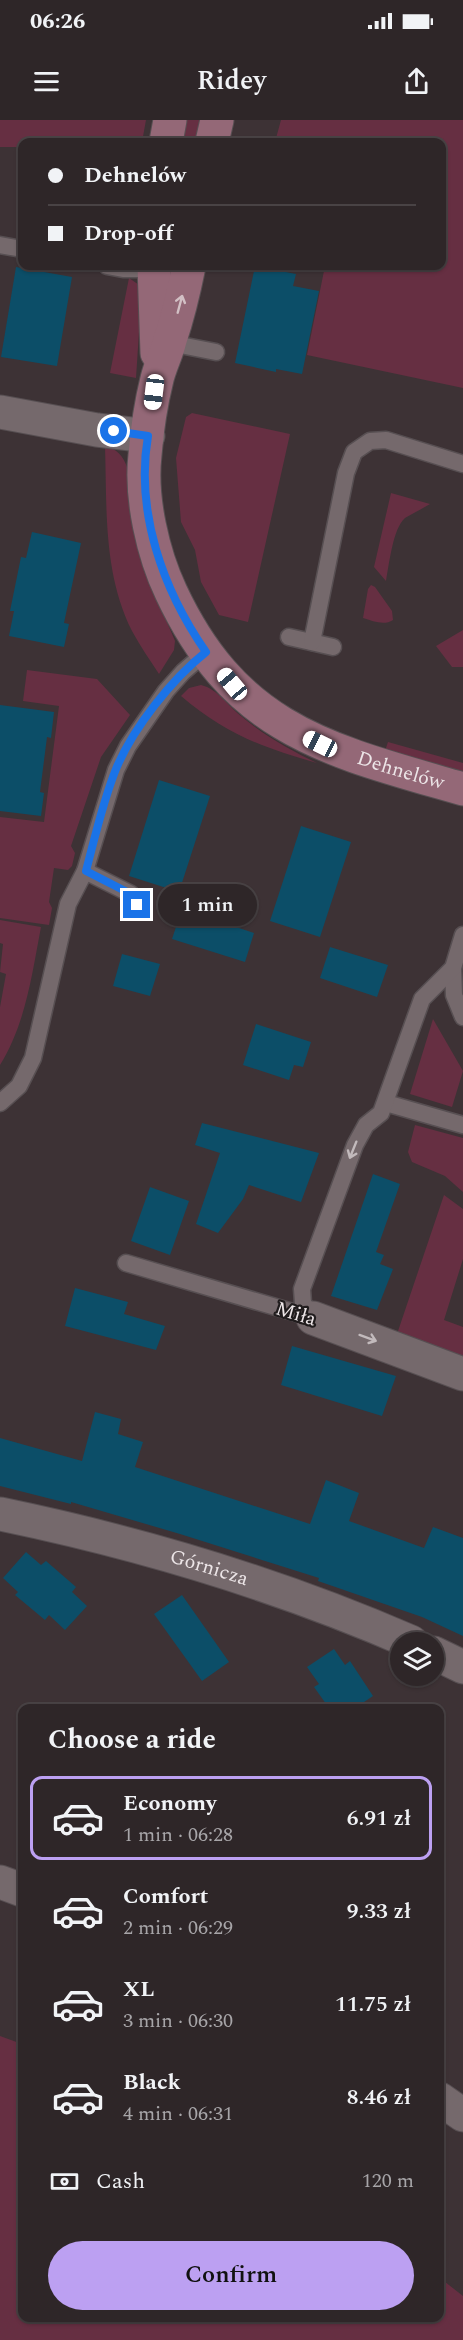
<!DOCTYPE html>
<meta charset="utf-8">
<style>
body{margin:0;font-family:Spectral,serif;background:#3a3234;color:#f1f3f6;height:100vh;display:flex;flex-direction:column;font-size:22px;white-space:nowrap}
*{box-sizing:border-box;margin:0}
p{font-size:20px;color:#a7a5a8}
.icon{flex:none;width:33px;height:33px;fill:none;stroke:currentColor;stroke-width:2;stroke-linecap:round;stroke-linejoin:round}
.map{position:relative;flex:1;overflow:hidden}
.sheet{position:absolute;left:18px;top:1584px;width:426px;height:618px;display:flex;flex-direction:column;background:#2e2628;border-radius:12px;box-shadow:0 2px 4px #0004,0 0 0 2px #494345}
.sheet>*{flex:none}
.hud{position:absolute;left:18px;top:18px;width:428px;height:132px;border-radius:12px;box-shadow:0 2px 4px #0004,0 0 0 2px #494345;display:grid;align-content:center;height:132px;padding:0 30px;background:#2e2628}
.tools{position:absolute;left:390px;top:1512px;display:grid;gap:12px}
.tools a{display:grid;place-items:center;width:54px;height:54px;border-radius:50%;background:#2e2628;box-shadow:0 2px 4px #0004,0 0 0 2px #494345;font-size:30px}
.end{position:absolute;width:27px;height:27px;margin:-14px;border:8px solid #1a73e8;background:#fff;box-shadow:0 0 0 3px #fff}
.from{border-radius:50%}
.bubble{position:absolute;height:42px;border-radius:21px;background:#2e2628;box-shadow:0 2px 4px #0004,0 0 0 2px #494345;font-size:20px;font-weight:600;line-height:42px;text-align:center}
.car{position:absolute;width:18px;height:36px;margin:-18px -9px;border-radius:8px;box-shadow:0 0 4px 2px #0007;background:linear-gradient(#fff 24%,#345 0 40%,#fff 0 76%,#345 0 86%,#fff 0)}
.hud b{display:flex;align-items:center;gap:21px;height:57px;font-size:22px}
.hud b+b{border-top:2px solid #494345}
.hud i{width:15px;height:15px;background:#f1f3f6}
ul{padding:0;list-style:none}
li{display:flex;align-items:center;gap:18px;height:84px;margin:0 12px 9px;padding:0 18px;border:3px solid transparent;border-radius:12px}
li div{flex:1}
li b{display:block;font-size:22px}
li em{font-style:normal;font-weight:600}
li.current{border-color:#bca0f2}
li>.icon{width:54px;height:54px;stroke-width:1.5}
h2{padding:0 30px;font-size:27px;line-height:72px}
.pay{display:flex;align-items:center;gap:15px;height:66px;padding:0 30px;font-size:22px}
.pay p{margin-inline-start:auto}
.action{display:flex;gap:12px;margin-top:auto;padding:12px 30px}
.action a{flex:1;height:69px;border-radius:36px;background:#bca0f2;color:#111;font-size:24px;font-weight:600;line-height:69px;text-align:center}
.status{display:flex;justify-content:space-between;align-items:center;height:42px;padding:0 30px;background:#2e2628;direction:ltr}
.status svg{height:16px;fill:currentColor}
header{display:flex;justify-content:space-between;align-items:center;height:78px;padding:0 30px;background:#2e2628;font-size:27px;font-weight:600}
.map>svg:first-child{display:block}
</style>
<div class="status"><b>06:26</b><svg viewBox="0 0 49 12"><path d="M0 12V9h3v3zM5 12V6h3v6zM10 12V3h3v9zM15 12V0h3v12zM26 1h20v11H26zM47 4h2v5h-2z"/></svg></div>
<header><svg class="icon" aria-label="menu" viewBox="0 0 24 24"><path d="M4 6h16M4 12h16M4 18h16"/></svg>Ridey<svg class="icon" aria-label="share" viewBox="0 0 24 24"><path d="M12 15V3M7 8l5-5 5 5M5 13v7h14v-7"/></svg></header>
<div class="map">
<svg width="463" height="2220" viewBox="0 0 463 2220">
<rect width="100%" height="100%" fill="#3d3235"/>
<g fill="#662f42">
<polygon points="0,0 146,0 142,22 22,22 22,27 0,27"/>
<polygon points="183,0 201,0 197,22 179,22"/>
<polygon points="281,0 463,0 463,268 307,235 325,146 441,146 441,22 275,22"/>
<polygon points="129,158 142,167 136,258 110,253"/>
<polygon points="192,293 290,314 248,502 219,495 201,462 195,430 181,402 176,338 186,297"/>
<path d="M105,326C117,329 123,336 127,347C134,369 130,395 135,417C143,455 161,486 175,521L174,530L159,554C150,540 140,526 132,511C103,453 107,389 105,326Z"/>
<path d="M391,373L430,384C422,389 413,393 405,398C393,408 389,445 386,461L374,447Z"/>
<path d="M371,465L375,467L392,491L393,500C384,506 373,501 363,498L368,469Z"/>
<polygon points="463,510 463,547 452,547 436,526"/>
<polygon points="27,550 97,559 130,595 101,637 71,726 75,733 72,746 68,750 54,748 49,782 52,788 49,805 0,798 0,697 44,702 59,586 23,581"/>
<path d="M201,565C218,569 228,586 241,596C265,616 290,630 317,643C263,628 224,613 181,576L189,568Z"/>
<polygon points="388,622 463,643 463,653 385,631"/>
<path d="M0,800L41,807C32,854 26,903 0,945V887L6,854L0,852L3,824L0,823Z"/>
<polygon points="433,899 463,951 452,987 410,974"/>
<polygon points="415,1005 463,1018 463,1072 445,1056 412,1042 408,1032"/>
<polygon points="444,1075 463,1089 463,1139 444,1200 463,1207 463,1242 396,1217"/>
<polygon points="0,1916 22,1924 22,2198 440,2198 440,2158 463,2176 463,2220 0,2220"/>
</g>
<g fill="#0c4e68">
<polygon points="255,146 296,154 293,166 319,171 302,254 276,249 276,252 235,243"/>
<polygon points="16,147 72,157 57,246 1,237"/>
<polygon points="32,412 81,423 64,503 69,504 64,527 9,516 14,491 10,491 21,437 26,438"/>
<polygon points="0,585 54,592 51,618 47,617 40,672 44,673 41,696 0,691"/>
<polygon points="159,660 210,676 179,772 129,756"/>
<polygon points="301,706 351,722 320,817 270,801"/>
<polygon points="182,789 254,813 245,842 172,819"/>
<polygon points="330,827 388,845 377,877 320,858"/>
<polygon points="122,834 160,844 150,876 113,866"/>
<polygon points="256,904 311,922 303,947 294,945 289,960 243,945"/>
<polygon points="202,1003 319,1033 301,1082 249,1065 243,1079 218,1113 196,1104 220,1033 195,1025"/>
<polygon points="373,1054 400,1064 376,1132 384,1135 380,1144 393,1149 377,1190 331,1176"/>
<polygon points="150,1067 189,1081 170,1135 131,1121"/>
<polygon points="75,1168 128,1182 124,1194 165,1206 156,1230 65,1206"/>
<polygon points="292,1226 396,1256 382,1296 281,1265"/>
<polygon points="95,1292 121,1299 118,1314 143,1322 135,1347 310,1404 326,1360 359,1373 349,1401 424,1428 433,1407 463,1418 463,1516 422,1497 318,1461 319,1458 180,1414 71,1382 71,1384 0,1366 0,1318 82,1341"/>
<polygon points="26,1432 41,1445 46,1441 76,1467 72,1472 87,1486 65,1510 49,1495 45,1500 15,1475 18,1472 3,1458"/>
<polygon points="182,1475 229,1542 202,1561 154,1494"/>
<polygon points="334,1529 345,1545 350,1541 373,1576 355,1588 329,1588 314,1567 319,1564 307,1547"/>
</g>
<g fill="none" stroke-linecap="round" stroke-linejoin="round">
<defs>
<g id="lane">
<polyline points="0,125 22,129"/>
<polyline points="107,146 123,149 153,149"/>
<polyline points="170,223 216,232"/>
<polyline points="289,517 333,527"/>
<polyline points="312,522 346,353 354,332 370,321 386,320 463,344"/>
<polyline points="85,751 131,774 137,785 136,790"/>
<polyline points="453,848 454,875 463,897"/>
<polyline points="0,983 19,966 33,938 68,784 85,751 116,650 128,626 166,571 183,552 206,532"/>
<polyline points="386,983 463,1005"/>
<polyline points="126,1143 313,1198"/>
<polyline points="313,1198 303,1183 302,1169 355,1025 366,1005 381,993 422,879 453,848 463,815"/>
</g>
<g id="street">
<polyline points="0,292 97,310 148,316"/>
<polyline points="313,1198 463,1254"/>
<path id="s1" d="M0,1394C140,1423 280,1465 411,1522"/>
<polyline points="434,1533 463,1547"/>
<polyline points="0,1762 22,1770"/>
<polyline points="440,1979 463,1995"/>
</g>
<g id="secondary">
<polyline points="166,22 170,0"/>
<polyline points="212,22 217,0"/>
<polyline points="154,146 157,233"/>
<path id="s2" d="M189,146C184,171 178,196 170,220C167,233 160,246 157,259C151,283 147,310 145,335C140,378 153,434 171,472C236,611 328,630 463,669"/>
</g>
</defs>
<use href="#lane" stroke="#574f52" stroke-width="19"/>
<use href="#street" stroke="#574f52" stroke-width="35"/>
<use href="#secondary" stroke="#574f52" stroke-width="35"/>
<use href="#lane" stroke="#75696c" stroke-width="16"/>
<use href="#street" stroke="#75696c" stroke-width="33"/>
<use href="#secondary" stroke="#946877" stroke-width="33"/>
</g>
<defs><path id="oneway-shaft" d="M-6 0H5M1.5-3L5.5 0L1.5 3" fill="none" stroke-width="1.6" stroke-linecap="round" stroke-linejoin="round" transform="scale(1.5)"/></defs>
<use stroke="#d2c0c5" href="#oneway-shaft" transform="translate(180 184) rotate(-75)"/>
<g stroke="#c2babc">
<use href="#oneway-shaft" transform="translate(353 1030) rotate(112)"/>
<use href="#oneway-shaft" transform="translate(368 1218) rotate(20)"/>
</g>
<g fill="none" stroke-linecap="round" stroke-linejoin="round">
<path stroke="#1a73e8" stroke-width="8" d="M114,311L148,316C135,392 163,470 206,532C172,559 133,608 116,649C103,681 95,717 86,751L131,774L137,785"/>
</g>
<g text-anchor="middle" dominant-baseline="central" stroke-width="4.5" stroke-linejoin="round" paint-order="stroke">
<g font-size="20" fill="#ece5e7" stroke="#201c1d">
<text stroke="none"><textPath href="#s2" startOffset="638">Dehnelów</textPath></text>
<text transform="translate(296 1194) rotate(17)">Miła</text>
<text stroke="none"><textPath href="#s1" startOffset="216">Górnicza</textPath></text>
</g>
</g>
</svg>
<div class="tools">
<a><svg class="icon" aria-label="layers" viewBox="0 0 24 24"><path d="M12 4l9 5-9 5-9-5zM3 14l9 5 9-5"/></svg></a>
</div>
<i class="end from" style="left:114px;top:311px"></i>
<i class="end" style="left:137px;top:785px"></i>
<div class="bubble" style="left:158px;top:764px;width:99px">1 min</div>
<i class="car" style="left:154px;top:272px;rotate:187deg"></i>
<i class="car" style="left:232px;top:564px;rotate:320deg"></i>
<i class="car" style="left:320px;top:624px;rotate:296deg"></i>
<div class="hud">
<b><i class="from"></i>Dehnelów</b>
<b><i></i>Drop-off</b>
</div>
<section class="sheet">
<h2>Choose a ride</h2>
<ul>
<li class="current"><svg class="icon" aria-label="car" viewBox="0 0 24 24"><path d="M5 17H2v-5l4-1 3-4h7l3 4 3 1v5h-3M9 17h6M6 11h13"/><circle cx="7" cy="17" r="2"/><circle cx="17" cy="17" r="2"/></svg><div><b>Economy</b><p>1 min · 06:28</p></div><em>6.91 zł</em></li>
<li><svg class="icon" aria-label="car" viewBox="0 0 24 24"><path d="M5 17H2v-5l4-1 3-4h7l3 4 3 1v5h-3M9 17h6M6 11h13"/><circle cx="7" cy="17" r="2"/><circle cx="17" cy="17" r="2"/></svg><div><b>Comfort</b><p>2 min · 06:29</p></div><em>9.33 zł</em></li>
<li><svg class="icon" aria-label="car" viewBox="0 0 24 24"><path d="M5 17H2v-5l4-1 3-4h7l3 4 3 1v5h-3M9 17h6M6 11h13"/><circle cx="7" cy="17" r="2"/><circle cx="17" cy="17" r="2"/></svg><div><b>XL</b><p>3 min · 06:30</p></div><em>11.75 zł</em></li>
<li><svg class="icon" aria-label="car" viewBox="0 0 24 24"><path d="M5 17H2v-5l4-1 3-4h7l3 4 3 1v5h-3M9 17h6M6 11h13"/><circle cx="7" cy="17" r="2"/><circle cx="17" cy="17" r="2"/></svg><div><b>Black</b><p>4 min · 06:31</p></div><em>8.46 zł</em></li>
</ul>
<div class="pay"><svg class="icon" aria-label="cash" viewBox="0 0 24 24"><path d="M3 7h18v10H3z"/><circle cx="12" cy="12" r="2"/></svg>Cash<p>120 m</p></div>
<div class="action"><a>Confirm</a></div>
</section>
</div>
